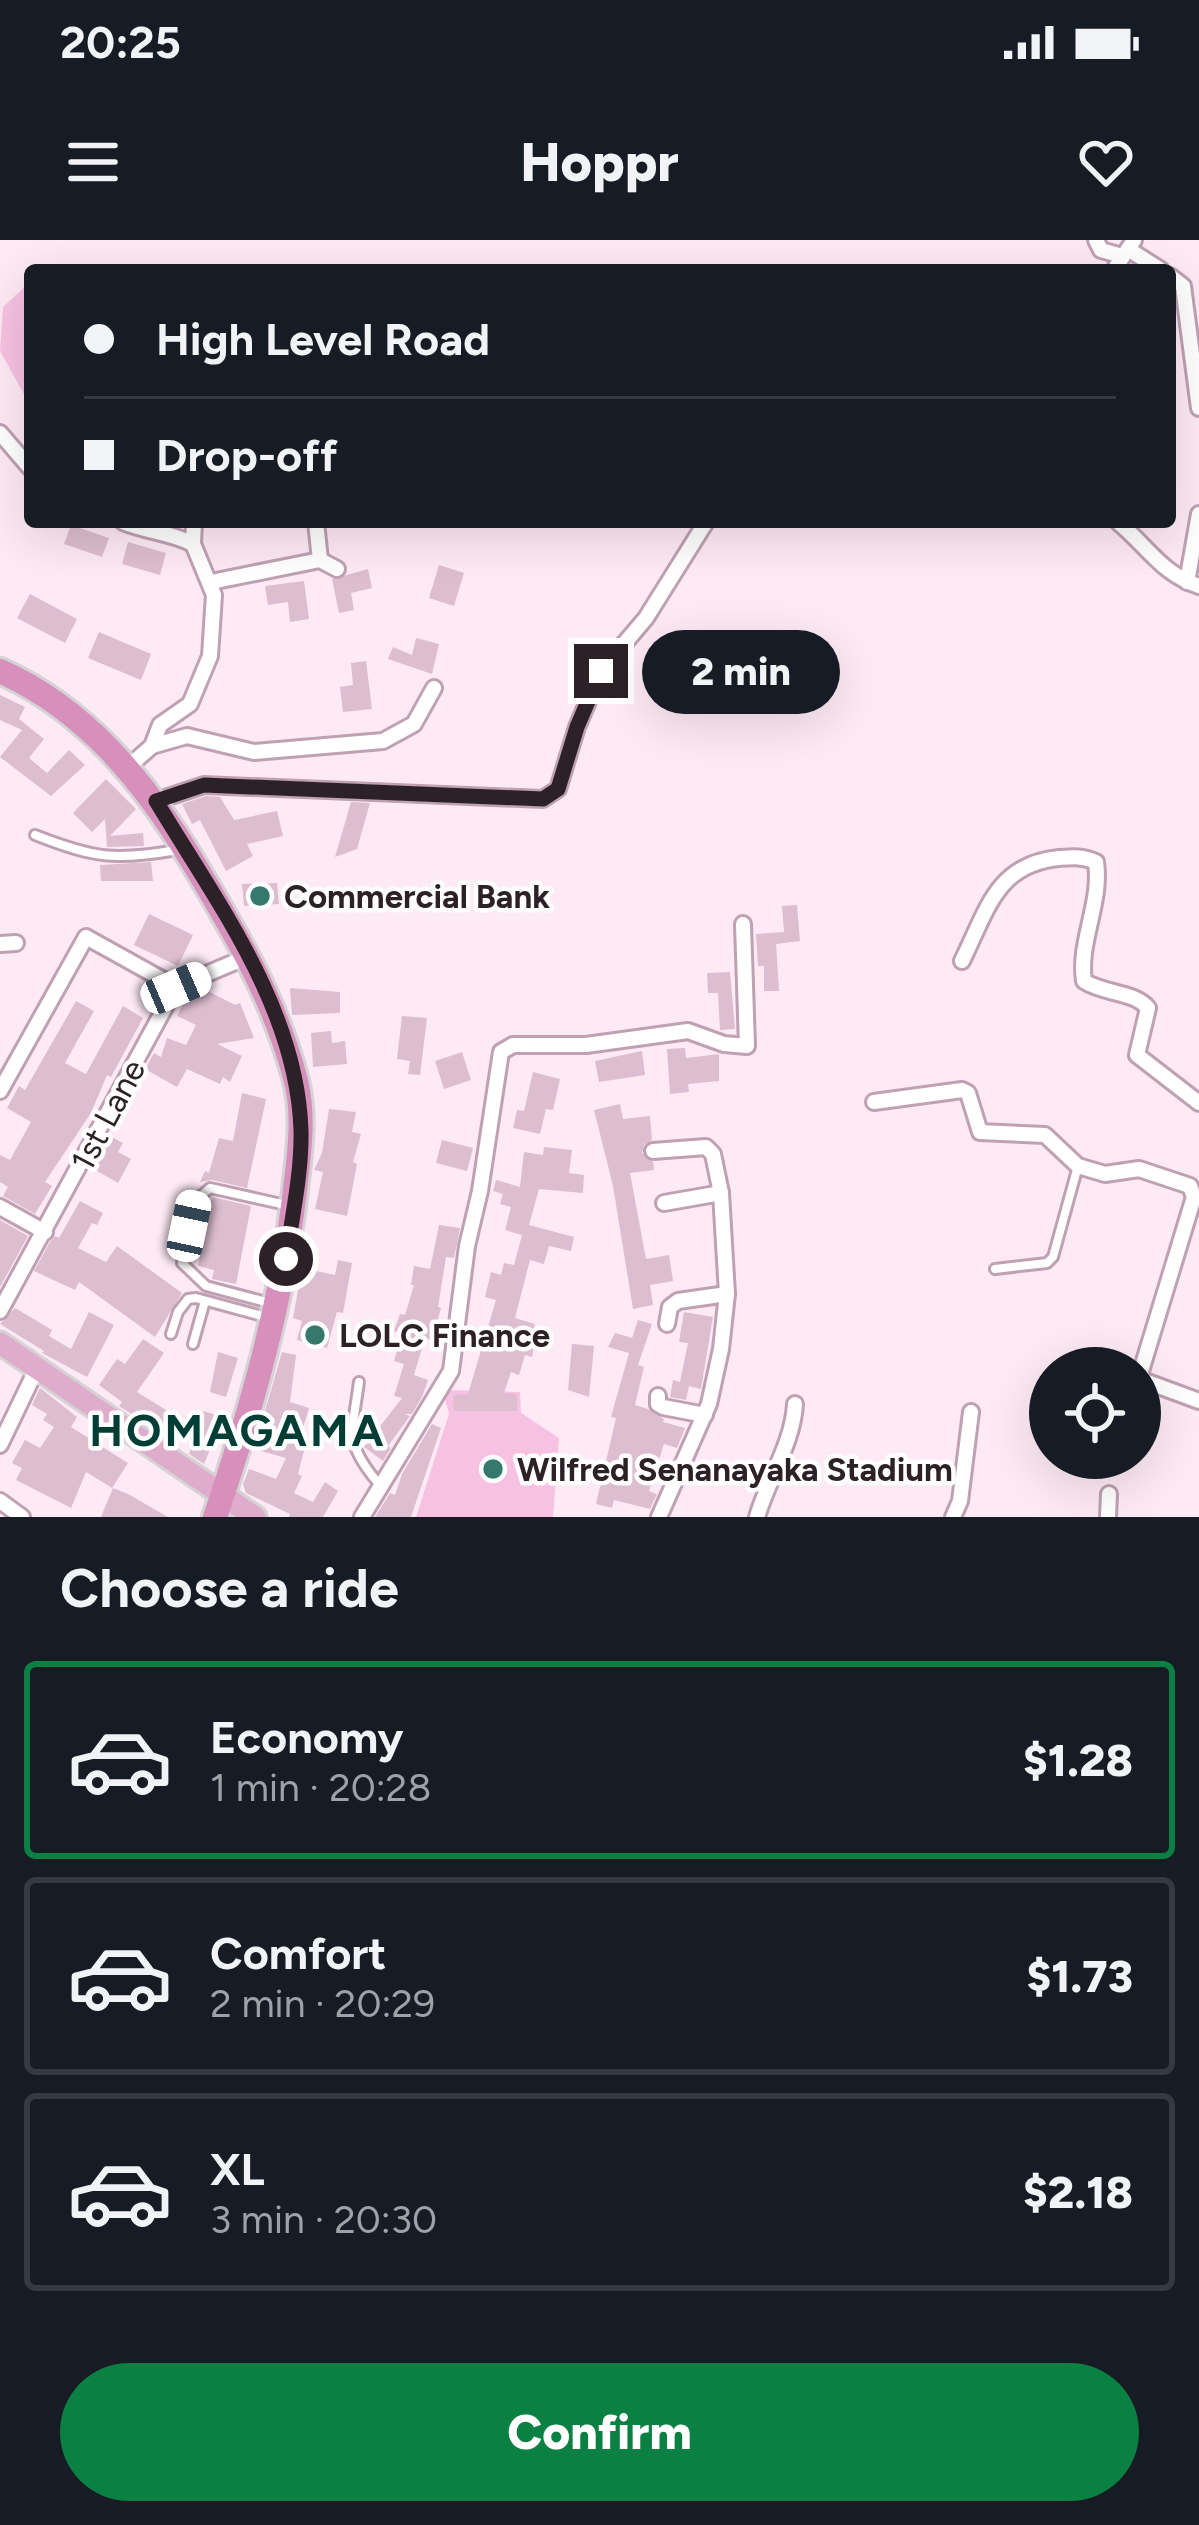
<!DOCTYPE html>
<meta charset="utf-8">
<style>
body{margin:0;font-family:Figtree,sans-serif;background:#20242c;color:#f1f3f6;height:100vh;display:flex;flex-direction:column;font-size:45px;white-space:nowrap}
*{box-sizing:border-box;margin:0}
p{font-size:39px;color:#9ea1a6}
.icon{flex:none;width:66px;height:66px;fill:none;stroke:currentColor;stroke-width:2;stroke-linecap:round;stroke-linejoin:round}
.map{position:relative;height:1277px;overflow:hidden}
.sheet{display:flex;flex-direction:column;background:#171b24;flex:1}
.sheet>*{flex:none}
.hud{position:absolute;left:24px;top:24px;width:1152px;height:264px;border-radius:12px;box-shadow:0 12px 48px #0002;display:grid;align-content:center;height:264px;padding:0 60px;background:#171b24}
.tools{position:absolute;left:1029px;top:1107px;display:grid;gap:24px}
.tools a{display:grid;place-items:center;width:132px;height:132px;border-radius:50%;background:#171b24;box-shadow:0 12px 48px #0002;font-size:60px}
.end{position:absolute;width:54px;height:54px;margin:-27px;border:15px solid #2d2128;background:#fff;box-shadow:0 0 0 6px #fff}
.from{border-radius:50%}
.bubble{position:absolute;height:84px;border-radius:42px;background:#171b24;box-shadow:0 12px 48px #0002;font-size:39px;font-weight:800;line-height:84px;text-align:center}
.car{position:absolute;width:36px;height:72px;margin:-36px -18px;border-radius:15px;box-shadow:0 0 9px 3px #0007;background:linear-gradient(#fff 24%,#345 0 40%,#fff 0 76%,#345 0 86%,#fff 0)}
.hud b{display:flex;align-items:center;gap:42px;height:114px;font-size:45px}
.hud b+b{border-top:3px solid #363941}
.hud i{width:30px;height:30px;background:#f1f3f6}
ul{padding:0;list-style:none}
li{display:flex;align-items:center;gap:36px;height:198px;margin:0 24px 18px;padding:0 36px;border:6px solid #363941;border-radius:12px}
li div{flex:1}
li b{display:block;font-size:45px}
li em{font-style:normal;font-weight:800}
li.selected{border-color:#0b8043}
li>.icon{width:108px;height:108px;stroke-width:1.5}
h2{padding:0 60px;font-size:54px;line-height:144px}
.button{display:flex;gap:24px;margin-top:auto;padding:24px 60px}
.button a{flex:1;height:138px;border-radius:72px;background:#0b8043;color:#fff;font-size:48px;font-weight:800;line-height:138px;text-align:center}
.status{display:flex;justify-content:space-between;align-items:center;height:84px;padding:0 60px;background:#171b24;direction:ltr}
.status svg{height:33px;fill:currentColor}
header{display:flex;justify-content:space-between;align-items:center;height:156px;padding:0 60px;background:#171b24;font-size:54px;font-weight:800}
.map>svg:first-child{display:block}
</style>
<div class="status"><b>20:25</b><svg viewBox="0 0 49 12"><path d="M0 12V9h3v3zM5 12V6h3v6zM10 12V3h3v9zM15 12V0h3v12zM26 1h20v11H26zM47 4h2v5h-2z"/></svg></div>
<header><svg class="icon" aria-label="menu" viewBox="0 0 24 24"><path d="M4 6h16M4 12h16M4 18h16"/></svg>Hoppr<svg class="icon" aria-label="heart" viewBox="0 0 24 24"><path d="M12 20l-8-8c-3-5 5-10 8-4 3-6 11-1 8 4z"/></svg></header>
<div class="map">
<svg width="1199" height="1277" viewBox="0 0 1199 1277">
<rect width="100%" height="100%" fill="#feeaf5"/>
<g fill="#f7c2e1">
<polygon points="30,42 30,165 0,111 3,67"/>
<polygon points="447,1150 520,1152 521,1173 559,1198 553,1277 416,1277 449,1174 444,1155"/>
</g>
<g fill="#ddbed0">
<polygon points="71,285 109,298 102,317 64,304"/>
<polygon points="128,302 166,313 160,335 122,324"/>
<polygon points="439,325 464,333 454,366 429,358"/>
<polygon points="368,329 372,348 351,353 354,370 339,373 332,339"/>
<polygon points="304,341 309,379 290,382 288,362 268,365 265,346"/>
<polygon points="30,354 77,379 65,403 17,378"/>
<polygon points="99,392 151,414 141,440 88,418"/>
<polygon points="416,398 439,404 432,434 388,419 393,407 412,415"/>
<polygon points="366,421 372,469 343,472 340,447 353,445 351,423"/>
<polygon points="0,455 25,467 19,479 44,499 29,518 47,533 69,510 85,525 51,556 0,517 22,490 0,480"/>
<polygon points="106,539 136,569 110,596 143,593 144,606 107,607 105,579 92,592 73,573"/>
<polygon points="206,556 220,557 234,580 277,571 283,596 247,604 253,616 226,631 200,580 192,584 182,564"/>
<polygon points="351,562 370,563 357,609 335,617"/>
<polygon points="151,622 153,641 101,641 100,625"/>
<polygon points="277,643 279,664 244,666 242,644"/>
<polygon points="797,665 800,701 776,704 779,751 764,751 764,726 758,726 756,694 784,692 782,666"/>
<polygon points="149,674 193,695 178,726 134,705"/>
<polygon points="730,732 735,789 720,790 718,753 708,753 707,733"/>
<polygon points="202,748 235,765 240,763 254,798 217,804 242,816 230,842 223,837 220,844 187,829 177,847 145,829 154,813 161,817 167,798 186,805 196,785 177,776 188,754"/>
<polygon points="290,748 340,752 340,773 292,775"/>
<polygon points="76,761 94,771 65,823 86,834 123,766 143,778 111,837 107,835 91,873 45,942 52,946 35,974 3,956 8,947 0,942 0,915 10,920 31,882 7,868 19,846 25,850"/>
<polygon points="402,776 427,778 420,835 408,834 410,821 397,819"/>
<polygon points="331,791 332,803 345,801 347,824 313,827 311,793"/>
<polygon points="685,808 686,818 719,814 719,841 688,844 689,852 670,854 667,809"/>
<polygon points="642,811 645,835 599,842 595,821"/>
<polygon points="462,812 471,840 444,849 435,821"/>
<polygon points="533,832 560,839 553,870 546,869 540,894 513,888 517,870 524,871"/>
<polygon points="242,853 266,859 247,948 212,940 200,942 205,931 209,933 219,898 233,901"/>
<polygon points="620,864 623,879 650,876 652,900 644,905 642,913 653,922 654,930 630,933 646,1019 669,1015 673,1041 650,1045 653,1065 633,1069 613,946 594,870"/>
<polygon points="329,869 356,872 352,892 361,894 353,922 357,924 347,976 315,969 323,932 314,930 322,913"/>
<polygon points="108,895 123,903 118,912 131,919 118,943 97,931 100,925 94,921"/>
<polygon points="442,900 473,908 467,931 436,923"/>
<polygon points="544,907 572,910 569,933 584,935 583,953 539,949 529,985 574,997 571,1011 549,1006 544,1024 530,1020 515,1078 535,1084 529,1105 534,1106 532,1117 525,1115 519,1135 511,1132 504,1153 517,1154 517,1171 454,1171 453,1155 468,1154 496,1060 485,1057 491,1032 501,1035 504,1023 514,1025 522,995 505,990 511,967 500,964 503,954 493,951 496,940 520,947 524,912 543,915"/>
<polygon points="212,957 251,966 236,1044 212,1039 214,1030 198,1026"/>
<polygon points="80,961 103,973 97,985 92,983 78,1008 106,1022 117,1006 182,1053 155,1097 79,1042 75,1050 34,1031 50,1002 55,996 59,998"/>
<polygon points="0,980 28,996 0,1047"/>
<polygon points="439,985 460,988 454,1018 446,1017 438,1067 441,1068 436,1086 445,1089 443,1105 425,1098 414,1135 428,1140 422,1157 412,1174 405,1174 410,1176 388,1206 391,1208 383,1221 364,1207 402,1158 394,1156 404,1124 394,1121 402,1094 394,1091 400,1074 405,1075 414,1045 411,1045 414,1026 430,1029"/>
<polygon points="338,1020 352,1023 343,1073 337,1072 327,1108 297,1100 302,1081 293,1078 302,1028 335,1035"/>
<polygon points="15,1068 52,1090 49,1096 71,1109 89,1072 114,1085 87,1137 42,1113 44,1111 0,1084"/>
<polygon points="684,1072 713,1077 701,1149 689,1146 686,1160 670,1157 673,1140 680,1142 688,1103 679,1102"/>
<polygon points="638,1080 652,1084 638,1125 644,1127 635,1165 648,1169 664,1179 663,1182 685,1188 677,1208 664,1204 649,1251 657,1254 650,1269 614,1260 612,1268 596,1264 616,1178 611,1177 629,1113 608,1107 615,1093 632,1098"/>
<polygon points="143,1099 164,1113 137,1152 174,1175 170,1181 179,1187 170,1199 119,1166 122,1162 99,1145 117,1119 125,1124"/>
<polygon points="572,1104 594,1106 589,1157 568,1150"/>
<polygon points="218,1112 238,1118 226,1157 210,1152"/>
<polygon points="282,1112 296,1115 290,1162 309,1168 299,1201 306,1203 298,1234 302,1236 294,1253 313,1262 325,1242 338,1251 323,1277 289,1277 290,1274 246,1253 243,1244 249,1229 276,1239 286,1218 254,1209"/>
<polygon points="40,1148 77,1177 71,1187 128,1223 112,1248 86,1232 71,1268 16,1240 22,1228 12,1223 25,1200 40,1208 54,1187 43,1180 47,1174 32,1165"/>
<polygon points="203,1171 223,1177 204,1224 189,1214"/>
<polygon points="432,1184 441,1188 411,1277 375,1277 390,1253 395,1255 402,1234"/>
<polygon points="113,1248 128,1254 168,1277 101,1277"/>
</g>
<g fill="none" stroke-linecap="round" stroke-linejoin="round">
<defs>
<g id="service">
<path d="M35,595C94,618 114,621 177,610"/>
<polyline points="995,1029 1047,1023 1053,1017 1078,926"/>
<polyline points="270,1063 206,1046 182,1023 194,962 210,948 286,965"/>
<polyline points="171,1094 178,1072 188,1059 196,1058 266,1077"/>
<polyline points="193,1104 205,1061"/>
<path d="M359,1142C352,1194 344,1203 379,1244"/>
</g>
<g id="minor">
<polyline points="1096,0 1101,10 1122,16"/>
<polyline points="1128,9 1161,30"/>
<polyline points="1114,30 1134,0"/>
<polyline points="1170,36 1183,46 1199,168"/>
<polyline points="0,193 30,228"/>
<path d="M123,282C147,292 170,292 193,304"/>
<polyline points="316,282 320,320"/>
<path d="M1118,282C1148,307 1162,334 1199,346"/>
<polyline points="211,342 320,320 337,329"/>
<polyline points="1187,342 1199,274"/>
<polyline points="152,506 187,496 254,512 383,501 414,484 434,448"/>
<polyline points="127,528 152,506 160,485 190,464 210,416 214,355 193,304 194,282"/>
<polyline points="156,561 204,545 543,559 558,549 577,487 601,431 646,378 706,282"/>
<polyline points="0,704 16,703"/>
<path d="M962,721C987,671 996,624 1059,618C1073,617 1083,616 1096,622C1102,663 1078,702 1084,741C1103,754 1134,751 1148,768L1137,815L1199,863"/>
<polyline points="0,851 86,697 176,747"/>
<polyline points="874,862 962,850 968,853 980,892 1045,895 1078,926 1105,934 1139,929 1190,946 1194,957 1141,1131 1142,1140 1199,1161"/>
<polyline points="653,911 706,907 713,914 721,953 727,1054 721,1109 709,1164 659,1277"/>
<polyline points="664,963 721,953"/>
<polyline points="0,967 45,992"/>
<polyline points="0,1071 176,747 249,716"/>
<polyline points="667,1084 670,1067 678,1061 727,1054"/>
<polyline points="658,1156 658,1164 663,1167 705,1175"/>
<polyline points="0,1205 38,1126"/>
<polyline points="0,1261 22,1277"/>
<polyline points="362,1277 451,1131 467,1006 480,951 501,812 513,805 586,805 688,791 724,804 747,806 743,684"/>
<path d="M757,1277C768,1239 793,1203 795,1164"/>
<polyline points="953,1277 960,1261 971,1172"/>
<polyline points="1108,1277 1109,1254"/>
</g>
<polyline id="primary" points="0,1103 255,1277"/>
<path id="trunk" d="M0,431C85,469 144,541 191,619C234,691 275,759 296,841C304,873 300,908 296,941C284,1055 252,1168 215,1277"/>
</defs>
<use href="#service" stroke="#c0a1b2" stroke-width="14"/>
<use href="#minor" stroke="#c0a1b2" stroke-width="20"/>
<use href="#primary" stroke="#d5d3d4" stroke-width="27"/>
<use href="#trunk" stroke="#d5d3d4" stroke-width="30"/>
<use href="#service" stroke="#fff" stroke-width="8"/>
<use href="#minor" stroke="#fff" stroke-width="14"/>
<use href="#primary" stroke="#e0accc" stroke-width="21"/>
<use href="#trunk" stroke="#d690bb" stroke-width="24"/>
</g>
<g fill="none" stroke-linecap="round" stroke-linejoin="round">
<path stroke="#2d2128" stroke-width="15" d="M286,1019C292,977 302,932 301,890C297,768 216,661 156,561L204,545L543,559L558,549L577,487L601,431"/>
</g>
<g fill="#35796d" stroke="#fefefe" stroke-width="4.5">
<circle cx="260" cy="656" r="12"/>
<circle cx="315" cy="1095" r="12"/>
<circle cx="493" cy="1229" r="12"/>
</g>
<g text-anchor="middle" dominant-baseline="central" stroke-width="9" stroke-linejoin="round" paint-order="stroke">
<g font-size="33" font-weight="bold" fill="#2d2128" stroke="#fefefe" text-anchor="start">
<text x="284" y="656">Commercial Bank</text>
<text x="339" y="1095">LOLC Finance</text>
<text x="517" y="1229">Wilfred Senanayaka Stadium</text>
</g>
<g font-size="33" fill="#2d2128" stroke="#fefefe">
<text transform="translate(108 875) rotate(-62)">1st Lane</text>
</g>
<g font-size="45" font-weight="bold" letter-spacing="3" fill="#003e35" stroke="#fefefe">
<text x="238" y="1190">HOMAGAMA</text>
</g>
</g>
</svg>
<div class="tools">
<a><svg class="icon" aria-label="locate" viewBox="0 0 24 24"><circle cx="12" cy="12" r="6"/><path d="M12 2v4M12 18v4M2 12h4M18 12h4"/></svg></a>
</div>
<i class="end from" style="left:286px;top:1019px"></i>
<i class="end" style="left:601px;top:431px"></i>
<div class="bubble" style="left:642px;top:390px;width:198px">2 min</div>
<i class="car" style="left:176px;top:748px;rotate:67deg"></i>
<i class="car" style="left:189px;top:986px;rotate:12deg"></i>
<div class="hud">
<b><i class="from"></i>High Level Road</b>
<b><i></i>Drop-off</b>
</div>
</div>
<section class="sheet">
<h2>Choose a ride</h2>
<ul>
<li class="selected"><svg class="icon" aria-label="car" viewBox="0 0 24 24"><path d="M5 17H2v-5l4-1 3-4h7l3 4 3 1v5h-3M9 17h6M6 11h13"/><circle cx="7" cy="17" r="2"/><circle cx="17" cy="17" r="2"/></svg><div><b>Economy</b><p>1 min · 20:28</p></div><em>$1.28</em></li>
<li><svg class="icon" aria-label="car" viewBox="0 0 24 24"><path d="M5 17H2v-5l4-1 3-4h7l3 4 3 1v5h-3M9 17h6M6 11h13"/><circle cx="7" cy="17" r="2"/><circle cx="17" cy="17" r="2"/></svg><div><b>Comfort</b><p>2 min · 20:29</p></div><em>$1.73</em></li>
<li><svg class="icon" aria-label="car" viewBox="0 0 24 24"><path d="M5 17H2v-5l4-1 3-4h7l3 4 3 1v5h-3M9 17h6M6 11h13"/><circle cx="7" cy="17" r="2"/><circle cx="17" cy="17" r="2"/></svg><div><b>XL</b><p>3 min · 20:30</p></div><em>$2.18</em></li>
</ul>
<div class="button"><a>Confirm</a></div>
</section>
